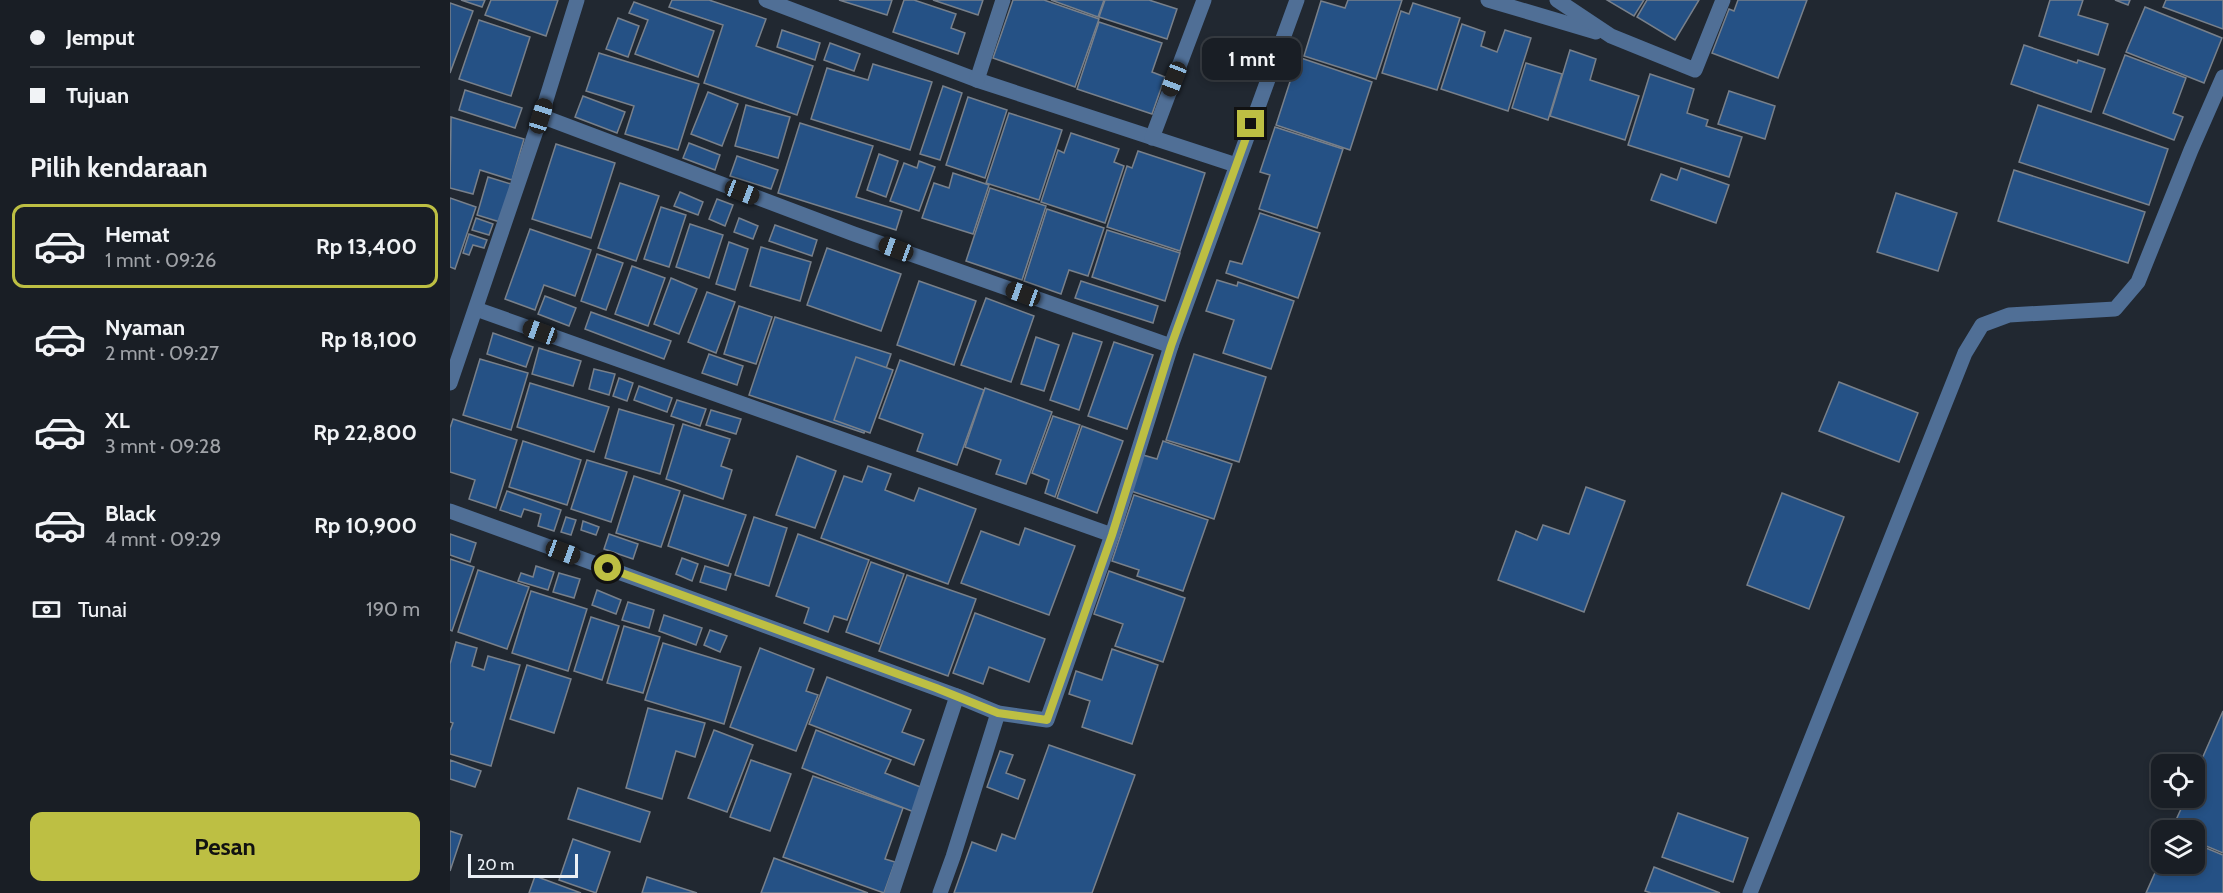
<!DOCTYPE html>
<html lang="id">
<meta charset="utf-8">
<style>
body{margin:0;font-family:Cabin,sans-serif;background:#22272d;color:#f1f3f6;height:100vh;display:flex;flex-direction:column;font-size:22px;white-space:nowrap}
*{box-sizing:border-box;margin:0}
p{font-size:20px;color:#9fa2a7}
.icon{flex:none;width:33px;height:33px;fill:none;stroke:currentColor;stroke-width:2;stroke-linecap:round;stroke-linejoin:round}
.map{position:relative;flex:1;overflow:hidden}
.sheet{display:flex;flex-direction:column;background:#191e25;width:450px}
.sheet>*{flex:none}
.top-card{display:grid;align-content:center;height:132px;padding:0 30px;background:#191e25}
.tools{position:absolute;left:1701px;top:754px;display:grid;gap:12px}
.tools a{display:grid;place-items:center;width:54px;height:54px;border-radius:12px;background:#191e25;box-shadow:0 3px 9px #0003,0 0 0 2px #373c42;font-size:30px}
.scale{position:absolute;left:18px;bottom:15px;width:110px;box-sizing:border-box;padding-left:6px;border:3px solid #eaeff5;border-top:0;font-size:16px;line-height:21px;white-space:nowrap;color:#eaeff5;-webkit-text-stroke:4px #212831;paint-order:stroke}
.end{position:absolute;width:27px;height:27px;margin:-14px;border:8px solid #bdbf43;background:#111;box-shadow:0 0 0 3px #111}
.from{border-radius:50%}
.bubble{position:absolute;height:42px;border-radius:12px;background:#191e25;box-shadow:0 3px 9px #0003,0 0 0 2px #373c42;font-size:20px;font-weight:700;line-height:42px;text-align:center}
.car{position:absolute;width:18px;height:36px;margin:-18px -9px;border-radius:8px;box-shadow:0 0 4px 2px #0007;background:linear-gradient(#222 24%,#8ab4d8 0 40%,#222 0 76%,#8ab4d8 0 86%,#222 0)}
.top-card b{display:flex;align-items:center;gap:21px;height:57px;font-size:22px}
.top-card b+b{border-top:2px solid #373c42}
.top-card i{width:15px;height:15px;background:#f1f3f6}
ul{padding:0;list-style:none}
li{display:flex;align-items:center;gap:18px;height:84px;margin:0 12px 9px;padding:0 18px;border:3px solid transparent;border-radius:12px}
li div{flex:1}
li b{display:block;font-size:22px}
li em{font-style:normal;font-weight:700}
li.on{border-color:#bdbf43}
li>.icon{width:54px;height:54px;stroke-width:1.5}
h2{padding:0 30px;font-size:27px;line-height:72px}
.pay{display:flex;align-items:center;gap:15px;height:66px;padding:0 30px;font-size:22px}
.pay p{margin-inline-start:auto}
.action{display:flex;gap:12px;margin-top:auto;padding:12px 30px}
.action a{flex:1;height:69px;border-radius:12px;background:#bdbf43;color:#111;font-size:24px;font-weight:700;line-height:69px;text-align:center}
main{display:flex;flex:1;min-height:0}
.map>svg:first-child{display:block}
</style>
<main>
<section class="sheet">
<div class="top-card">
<b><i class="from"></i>Jemput</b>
<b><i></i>Tujuan</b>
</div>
<h2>Pilih kendaraan</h2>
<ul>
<li class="on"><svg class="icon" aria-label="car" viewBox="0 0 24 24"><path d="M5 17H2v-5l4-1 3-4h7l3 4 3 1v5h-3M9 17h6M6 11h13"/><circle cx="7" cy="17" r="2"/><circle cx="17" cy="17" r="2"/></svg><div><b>Hemat</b><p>1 mnt · 09:26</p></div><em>Rp 13,400</em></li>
<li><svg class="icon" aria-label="car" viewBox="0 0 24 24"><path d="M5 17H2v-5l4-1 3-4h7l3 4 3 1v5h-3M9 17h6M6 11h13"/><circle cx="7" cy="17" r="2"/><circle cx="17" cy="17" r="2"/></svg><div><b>Nyaman</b><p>2 mnt · 09:27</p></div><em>Rp 18,100</em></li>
<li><svg class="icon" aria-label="car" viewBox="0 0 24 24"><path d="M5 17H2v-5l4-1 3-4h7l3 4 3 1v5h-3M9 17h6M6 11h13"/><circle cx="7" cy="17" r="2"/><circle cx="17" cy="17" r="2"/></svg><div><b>XL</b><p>3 mnt · 09:28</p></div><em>Rp 22,800</em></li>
<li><svg class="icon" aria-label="car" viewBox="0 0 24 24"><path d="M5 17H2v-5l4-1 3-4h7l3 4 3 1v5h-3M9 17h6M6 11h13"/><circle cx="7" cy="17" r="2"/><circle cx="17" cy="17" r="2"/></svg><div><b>Black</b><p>4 mnt · 09:29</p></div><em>Rp 10,900</em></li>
</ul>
<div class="pay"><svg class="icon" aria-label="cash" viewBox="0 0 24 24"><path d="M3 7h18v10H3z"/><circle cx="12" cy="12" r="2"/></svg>Tunai<p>190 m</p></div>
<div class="action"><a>Pesan</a></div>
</section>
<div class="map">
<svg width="1773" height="893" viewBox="0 0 1773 893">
<rect width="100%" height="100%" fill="#212831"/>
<g fill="#255185" stroke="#78808b" stroke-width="1.5">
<polygon points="11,0 35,0 32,7"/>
<polygon points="41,0 108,0 96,36 35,15"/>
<polygon points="222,0 259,0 316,19 306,46 363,66 347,115 254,83 273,25 219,7"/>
<polygon points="389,0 442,0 437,15"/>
<polygon points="454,0 464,0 506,14 501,28 515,33 508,54 443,32"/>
<polygon points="483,0 533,0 528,15"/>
<polygon points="563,0 594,0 649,19 625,87 543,58"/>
<polygon points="601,0 654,0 648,17"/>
<polygon points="655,0 699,0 727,9 717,39 649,17"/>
<polygon points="898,0 952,0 926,79 854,56 871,1 895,8"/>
<polygon points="1157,0 1194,0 1184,16"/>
<polygon points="1197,0 1249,0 1225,40 1187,17"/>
<polygon points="1288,0 1357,0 1328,78 1262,53 1279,9 1284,11"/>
<polygon points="1600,0 1633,0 1628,15 1658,24 1648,55 1589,36"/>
<polygon points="1665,0 1680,0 1678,5"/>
<polygon points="1716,0 1773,0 1773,29 1713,7"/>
<polygon points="184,2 264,31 248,77 185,54 198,20 179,13"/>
<polygon points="0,3 23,11 0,73"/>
<polygon points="963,3 1010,18 987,90 932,73 951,11 959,14"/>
<polygon points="1695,7 1772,38 1754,83 1676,52"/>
<polygon points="168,18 189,26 178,57 156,49"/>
<polygon points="29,20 80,37 61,96 9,79"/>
<polygon points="649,22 712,43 702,72 715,77 702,114 627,89"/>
<polygon points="1012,24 1035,32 1031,46 1047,52 1055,30 1081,38 1058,111 991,89"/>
<polygon points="332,30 370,43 365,60 327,47"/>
<polygon points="380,43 410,54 404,71 374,60"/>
<polygon points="1574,45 1627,63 1628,60 1655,69 1641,112 1561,84"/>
<polygon points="1120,50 1146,59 1140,80 1189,96 1175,140 1100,116"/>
<polygon points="149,53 249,84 228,150 175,134 184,106 136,91"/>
<polygon points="1675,55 1736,78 1723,113 1733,117 1724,140 1653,113"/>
<polygon points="848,57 922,82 900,150 826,125"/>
<polygon points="1076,63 1112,74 1098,120 1062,108"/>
<polygon points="423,64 482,82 460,150 361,119 377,68 418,80"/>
<polygon points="1200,74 1244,89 1237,113 1258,120 1256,126 1292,137 1279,177 1178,145"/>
<polygon points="493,86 512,93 490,160 470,154"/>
<polygon points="15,90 72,108 65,128 9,110"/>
<polygon points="1279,91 1325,106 1315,139 1268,124"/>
<polygon points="258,92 288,104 272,146 241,134"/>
<polygon points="133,96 175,112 167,133 125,117"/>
<polygon points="518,97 557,110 535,178 496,165"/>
<polygon points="296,105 340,117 328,158 285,146"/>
<polygon points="1588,105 1718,149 1699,205 1569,162"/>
<polygon points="559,113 612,130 589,200 536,183"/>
<polygon points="1,117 74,139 62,180 30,170 23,194 0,188"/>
<polygon points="350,123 423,146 406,197 452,211 446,230 328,193"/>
<polygon points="825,127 893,149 867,228 809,209 820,175 810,172"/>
<polygon points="621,133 669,149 664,162 674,166 655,223 591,202 608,150 614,153"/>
<polygon points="239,143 270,155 265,170 233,158"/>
<polygon points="106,144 165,163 141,238 82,219"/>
<polygon points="688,151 755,173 730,251 657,227 677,166 682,168"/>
<polygon points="429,154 448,161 436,197 417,190"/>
<polygon points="287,156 328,170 321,189 280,176"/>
<polygon points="469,161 485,167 469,211 440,201 454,163 467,168"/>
<polygon points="1231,168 1279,185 1266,223 1201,200 1211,174 1227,180"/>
<polygon points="1564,170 1695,212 1678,263 1548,221"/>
<polygon points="503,173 539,185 523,234 472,218 484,183 499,188"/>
<polygon points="38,177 61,184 50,222 27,215"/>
<polygon points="170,183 209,196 186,261 148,248"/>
<polygon points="540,188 596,206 572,280 516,261"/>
<polygon points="230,192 253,202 248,215 224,206"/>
<polygon points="1446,193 1507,213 1488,271 1427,252"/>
<polygon points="0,198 26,207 5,269 0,267"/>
<polygon points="267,199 283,205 275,226 259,219"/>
<polygon points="211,207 236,215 219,267 194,259"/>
<polygon points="597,209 654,228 638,276 619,270 611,294 574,281"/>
<polygon points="810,213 870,233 848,298 776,273 780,261 792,264"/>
<polygon points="26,218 43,224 39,235 22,230"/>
<polygon points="289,218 308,226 303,239 284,232"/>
<polygon points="240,224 273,235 259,278 226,267"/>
<polygon points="325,225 367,240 362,256 319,241"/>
<polygon points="80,229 141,250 125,296 94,285 85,310 55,299"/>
<polygon points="657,230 730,253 715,301 642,277"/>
<polygon points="19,234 37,240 34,248 23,245 19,255 13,253"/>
<polygon points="279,242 298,249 285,290 266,284"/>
<polygon points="311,247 361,262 350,301 300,286"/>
<polygon points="377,248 451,274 431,331 357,305"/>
<polygon points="147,254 173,263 156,310 131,301"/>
<polygon points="182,266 215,278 198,326 165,314"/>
<polygon points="221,278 247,289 229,334 204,324"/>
<polygon points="767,280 787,286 788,282 844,301 821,369 773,353 784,320 756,311"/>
<polygon points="469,281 526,301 504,365 447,345"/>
<polygon points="631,281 708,306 703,323 625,298"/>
<polygon points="257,292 285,302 266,353 238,342"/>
<polygon points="95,296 126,308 119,326 88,314"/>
<polygon points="536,298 584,316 561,382 511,365"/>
<polygon points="289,306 322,317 306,364 274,354"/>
<polygon points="141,312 221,341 214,359 135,329"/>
<polygon points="325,317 441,354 414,433 299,395"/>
<polygon points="43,333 83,347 76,367 37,354"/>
<polygon points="623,333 652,342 629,410 600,400"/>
<polygon points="586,337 609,345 594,391 571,384"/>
<polygon points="664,342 703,355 677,429 638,416"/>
<polygon points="89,348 131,361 123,386 82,374"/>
<polygon points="259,354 293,366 287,385 252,373"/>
<polygon points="744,354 816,377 789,462 716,440"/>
<polygon points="406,357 443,370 420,433 384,420"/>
<polygon points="30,359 78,373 61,430 13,415"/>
<polygon points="450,360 534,390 507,465 467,451 473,434 429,418"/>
<polygon points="144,369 165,374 159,395 139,389"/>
<polygon points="169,378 183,383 177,401 163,396"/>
<polygon points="1389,382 1468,413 1449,462 1369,431"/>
<polygon points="80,383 159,407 144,452 67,427"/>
<polygon points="189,386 222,398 217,412 184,400"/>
<polygon points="535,388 602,412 576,484 546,474 551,460 515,447"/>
<polygon points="227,400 256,409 250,426 221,416"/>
<polygon points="169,409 224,425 210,474 155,458"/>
<polygon points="261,410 291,419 286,434 256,425"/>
<polygon points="603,416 630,425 605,497 595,493 599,480 582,473"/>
<polygon points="3,419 67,440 46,508 19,499 25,480 0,472 0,428"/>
<polygon points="233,424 280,439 271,466 282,470 273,499 216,479"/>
<polygon points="632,426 673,441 647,513 607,498"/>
<polygon points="73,441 131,460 117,505 59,487"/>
<polygon points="713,441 782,464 764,519 681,491 693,455 707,459"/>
<polygon points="347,456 386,471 365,528 326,515"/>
<polygon points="137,460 177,472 161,522 121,509"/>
<polygon points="418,466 441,474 435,490 464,501 469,488 526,509 498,584 371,538 394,476 412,482"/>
<polygon points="184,476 230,491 211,547 166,533"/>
<polygon points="1136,487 1175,501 1134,612 1048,580 1066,531 1087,540 1093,525 1119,534"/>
<polygon points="57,491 111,510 104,531 88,526 91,514 74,509 71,517 50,510"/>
<polygon points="1332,493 1394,517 1359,609 1297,585"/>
<polygon points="234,495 296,515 278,566 218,546"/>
<polygon points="684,495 758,520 733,591 687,576 689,570 662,561"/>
<polygon points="116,517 126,520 121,535 111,532"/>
<polygon points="304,517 337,528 319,586 285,575"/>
<polygon points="133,521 149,527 146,535 131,530"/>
<polygon points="575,528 625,546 599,615 511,583 531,531 569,545"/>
<polygon points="0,534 26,543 20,562 0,555"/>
<polygon points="159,534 188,544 183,559 154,549"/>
<polygon points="348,534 419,560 397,620 384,616 378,632 354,623 359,608 326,596"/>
<polygon points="232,558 248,564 242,581 226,574"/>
<polygon points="0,559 24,567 2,631 0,630"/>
<polygon points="421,562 454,574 429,644 396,632"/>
<polygon points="86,566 104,572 98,590 68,581 71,573 83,577"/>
<polygon points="255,566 281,574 276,590 250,582"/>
<polygon points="28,570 79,587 57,649 8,632"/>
<polygon points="659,571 735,598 713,662 665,646 673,624 644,614"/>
<polygon points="109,573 130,579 124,598 103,592"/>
<polygon points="457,575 526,599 498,676 429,651"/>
<polygon points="147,590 171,600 166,614 142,605"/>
<polygon points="81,591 137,609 118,671 62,653"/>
<polygon points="178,602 204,610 199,628 172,620"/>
<polygon points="525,613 595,639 579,682 539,667 533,684 503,673"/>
<polygon points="214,615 252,628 246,645 209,631"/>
<polygon points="141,617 169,626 152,680 124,671"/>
<polygon points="174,626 210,637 193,693 157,683"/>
<polygon points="260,630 277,636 270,652 254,645"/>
<polygon points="6,642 27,648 22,666 34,670 38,656 70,665 41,766 0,754 0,731 3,723 0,722 0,664"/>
<polygon points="213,643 291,667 274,724 195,700"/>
<polygon points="310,648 364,669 356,691 368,695 346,751 280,727"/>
<polygon points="662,649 708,665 682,744 632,727 640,701 619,694 626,671 652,680"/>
<polygon points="77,665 121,679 104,733 60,719"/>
<polygon points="377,677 461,710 452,732 474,740 464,765 359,724"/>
<polygon points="198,708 255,723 245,757 226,751 212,799 176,788"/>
<polygon points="1773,711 1773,853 1744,841 1744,831 1721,831 1736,798 1744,798 1744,777"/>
<polygon points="264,730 303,745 277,812 238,798"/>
<polygon points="366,730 441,760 435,773 473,788 464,812 352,768"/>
<polygon points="599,745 685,775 642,893 504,893 522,842 546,851 552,834 565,839"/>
<polygon points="550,751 563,755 556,773 575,780 568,799 537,787"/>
<polygon points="0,760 31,771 25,787 0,779"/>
<polygon points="301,760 341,774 320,831 280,817"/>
<polygon points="363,776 453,808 435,859 445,862 434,893 333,857"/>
<polygon points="128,788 200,812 190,842 118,819"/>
<polygon points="1228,813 1298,838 1283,882 1212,857"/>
<polygon points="0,831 12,835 0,871"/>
<polygon points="123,839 160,852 146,893 109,880"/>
<polygon points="1744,843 1773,855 1773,893 1696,893 1712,857 1712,864 1744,864"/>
<polygon points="324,858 418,893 311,893"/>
<polygon points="1204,867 1270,893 1201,893 1195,891"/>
<polygon points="85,876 131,893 79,893"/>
<polygon points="197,877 247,893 192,893"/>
</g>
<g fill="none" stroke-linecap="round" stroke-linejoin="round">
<g stroke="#506f96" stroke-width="15">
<polyline points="316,0 527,80 786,165"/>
<polyline points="1038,0 1146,32"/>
<polyline points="1107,0 1161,36 1245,70 1273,0"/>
<polyline points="527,80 553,0"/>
<polyline points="91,116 404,234 721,346"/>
<polyline points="702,138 754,0"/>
<polyline points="26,309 662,535"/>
<polyline points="0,383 91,116 127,0"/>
<polyline points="0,511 270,609 507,696 548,713 597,720 662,535 721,346 847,0"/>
<polyline points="442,893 507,696"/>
<polyline points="490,893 503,857 548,713"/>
<polyline points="1300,893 1515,353 1532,325 1559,315 1665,309 1688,282 1741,150 1773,77"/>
</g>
</g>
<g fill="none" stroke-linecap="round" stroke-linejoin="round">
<polyline stroke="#bdbf43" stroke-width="8" points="158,568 486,688 548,713 597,720 662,535 721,346 801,124"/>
</g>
</svg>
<div class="tools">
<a><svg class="icon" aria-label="locate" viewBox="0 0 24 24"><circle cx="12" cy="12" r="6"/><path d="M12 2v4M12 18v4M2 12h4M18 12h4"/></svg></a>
<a><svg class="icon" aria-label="layers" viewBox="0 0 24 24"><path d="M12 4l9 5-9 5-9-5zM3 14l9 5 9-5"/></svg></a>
</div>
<div class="scale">20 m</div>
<i class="end from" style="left:158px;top:568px"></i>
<i class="end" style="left:801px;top:124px"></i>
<div class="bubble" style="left:752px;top:38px;width:99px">1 mnt</div>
<i class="car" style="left:724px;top:79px;rotate:201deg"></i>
<i class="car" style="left:91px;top:116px;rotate:17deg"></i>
<i class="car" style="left:292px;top:192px;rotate:111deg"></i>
<i class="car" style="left:446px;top:249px;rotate:290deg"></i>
<i class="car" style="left:573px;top:294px;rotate:290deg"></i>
<i class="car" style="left:90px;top:332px;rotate:290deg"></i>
<i class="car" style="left:113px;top:552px;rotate:110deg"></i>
</div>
</main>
